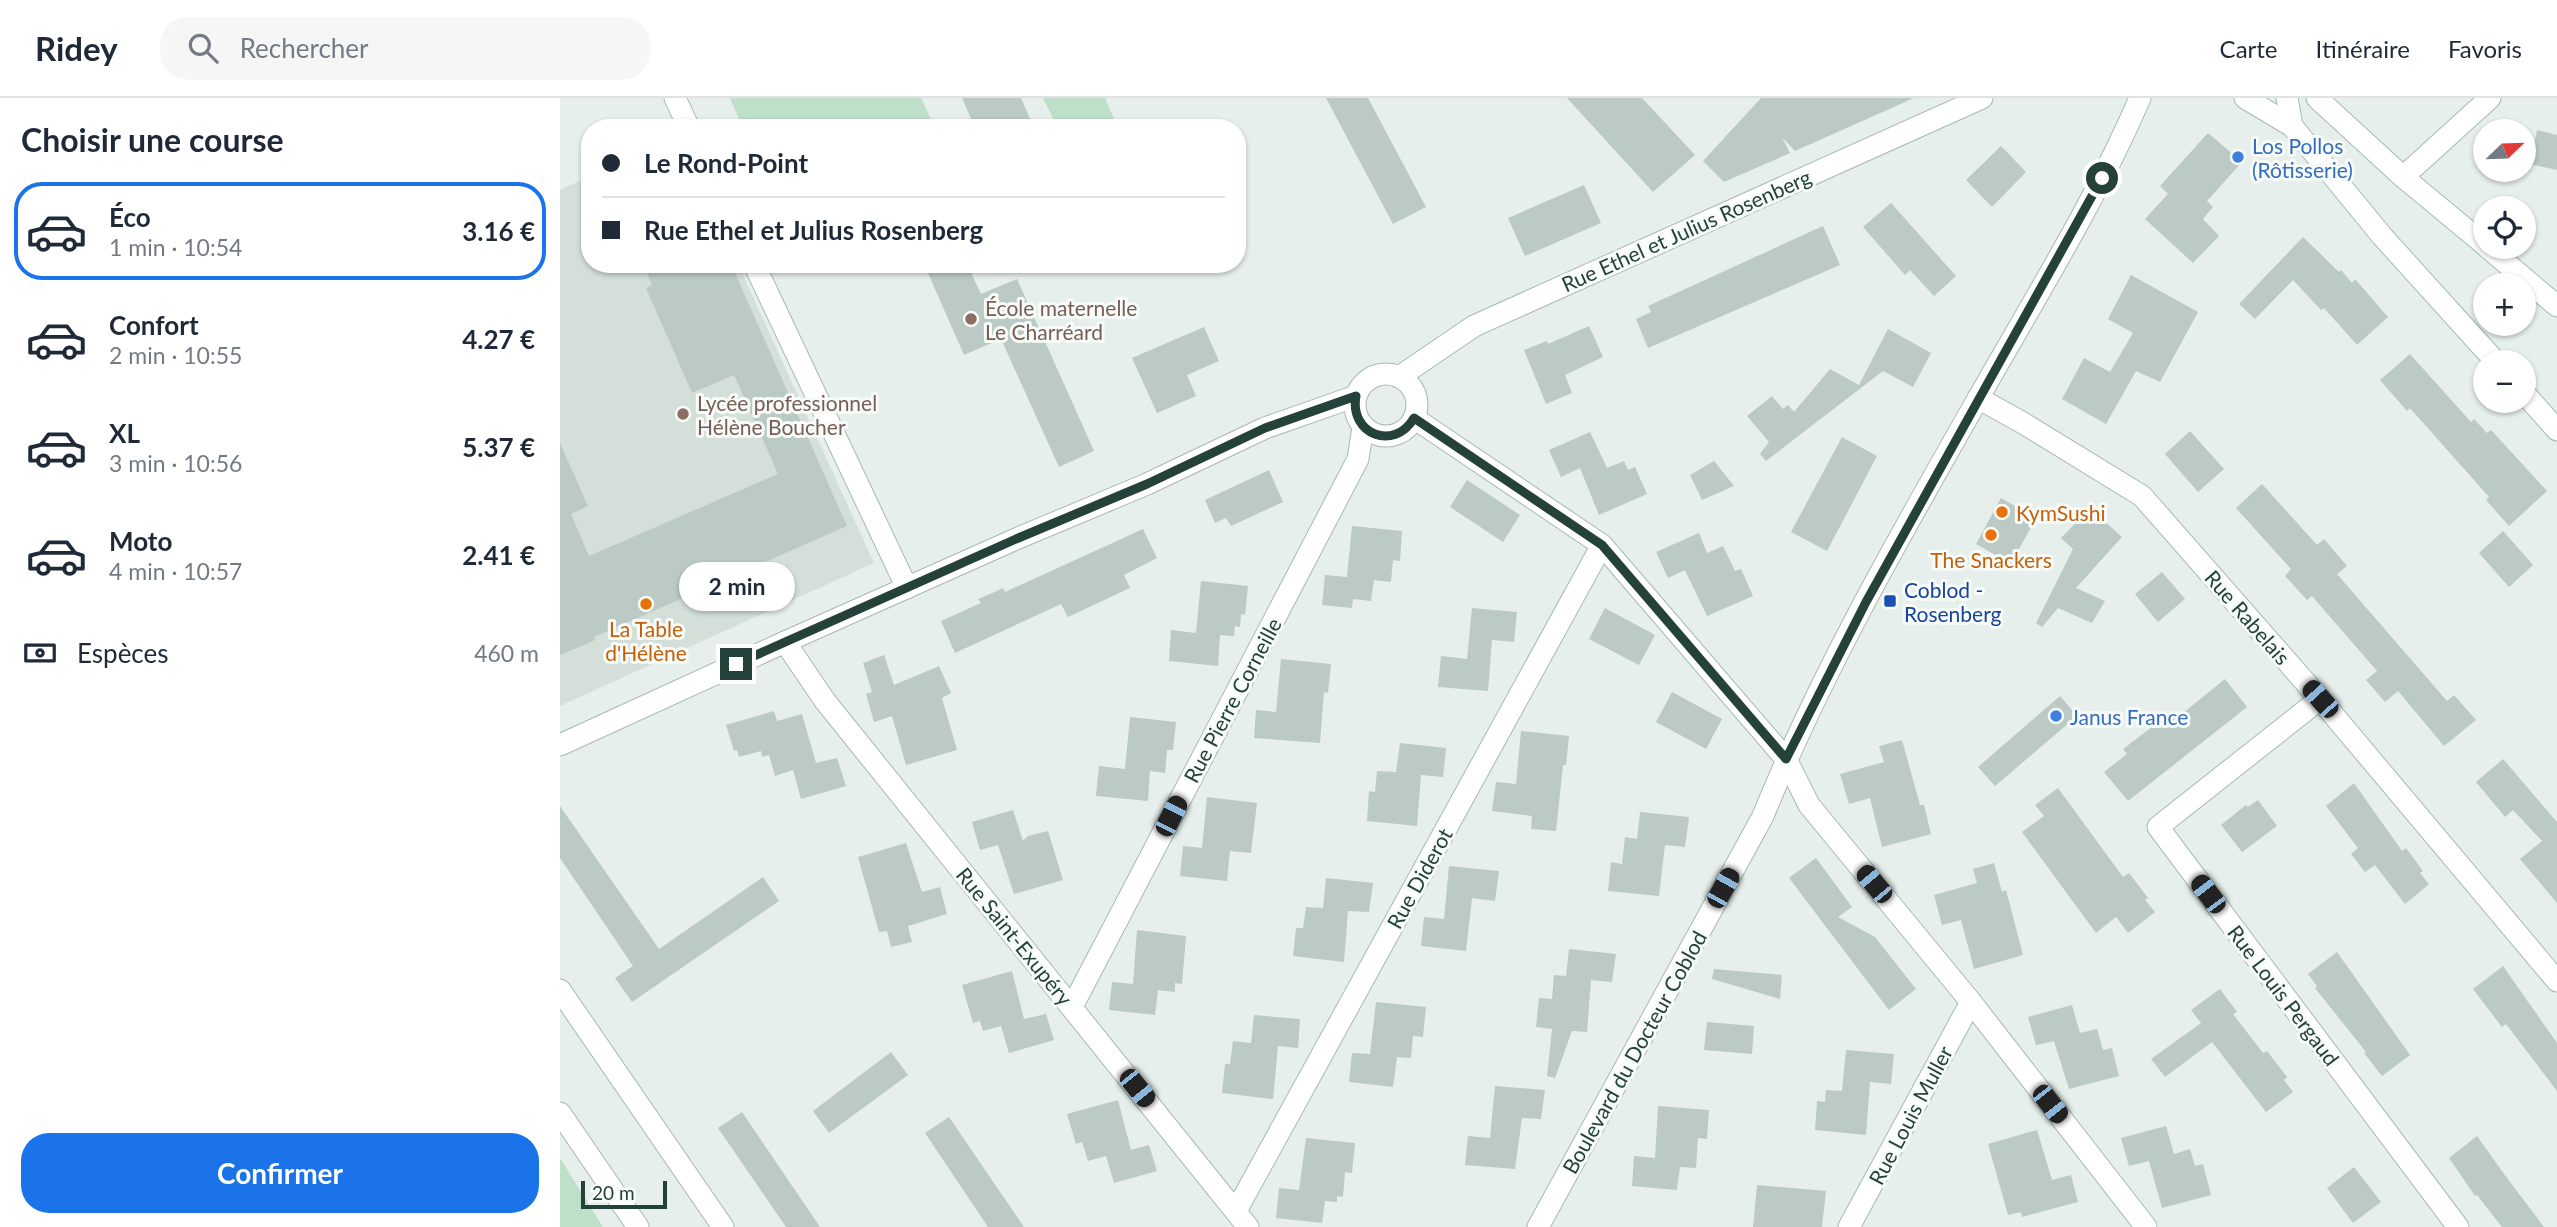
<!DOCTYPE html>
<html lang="fr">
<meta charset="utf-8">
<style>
body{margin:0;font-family:Lato,sans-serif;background:#f6f6f7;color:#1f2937;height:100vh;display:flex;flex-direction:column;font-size:26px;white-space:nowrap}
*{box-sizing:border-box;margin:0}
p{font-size:23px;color:#747a83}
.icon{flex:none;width:38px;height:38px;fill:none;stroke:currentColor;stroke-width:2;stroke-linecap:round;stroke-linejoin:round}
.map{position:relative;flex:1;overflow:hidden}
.sheet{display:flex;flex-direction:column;background:#fff;width:560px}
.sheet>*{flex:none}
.guide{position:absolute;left:21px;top:21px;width:665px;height:154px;border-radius:28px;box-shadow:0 2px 5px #0004;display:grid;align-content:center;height:154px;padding:0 21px;background:#fff}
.needle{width:46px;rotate:67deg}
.tools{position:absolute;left:1913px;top:21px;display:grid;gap:14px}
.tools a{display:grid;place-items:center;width:63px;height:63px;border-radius:50%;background:#fff;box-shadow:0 2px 5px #0004;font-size:35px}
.scale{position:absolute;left:21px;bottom:18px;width:86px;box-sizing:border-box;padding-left:7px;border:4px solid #24423a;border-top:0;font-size:19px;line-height:24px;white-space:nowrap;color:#24423a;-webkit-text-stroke:5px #f7fbf9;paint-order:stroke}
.end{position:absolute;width:32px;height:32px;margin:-16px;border:9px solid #24423a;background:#fff;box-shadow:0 0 0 4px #fff}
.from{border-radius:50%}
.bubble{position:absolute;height:49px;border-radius:24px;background:#fff;box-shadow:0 2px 5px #0004;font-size:23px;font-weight:700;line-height:49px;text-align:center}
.car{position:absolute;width:21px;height:42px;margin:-21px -10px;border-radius:9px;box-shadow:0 0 5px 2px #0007;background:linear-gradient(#222 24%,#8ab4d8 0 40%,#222 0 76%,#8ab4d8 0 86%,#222 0)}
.guide b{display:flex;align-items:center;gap:24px;height:66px;font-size:26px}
.guide b+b{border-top:2px solid #e0e1e3}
.guide i{width:18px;height:18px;background:#1f2937}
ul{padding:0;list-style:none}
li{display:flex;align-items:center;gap:21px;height:98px;margin:0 14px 10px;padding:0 7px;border:4px solid transparent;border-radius:28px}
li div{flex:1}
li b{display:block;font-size:26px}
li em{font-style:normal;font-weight:700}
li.on{border-color:#1a73e8}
li>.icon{width:63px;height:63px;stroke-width:1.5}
h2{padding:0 21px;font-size:32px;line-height:84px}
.pay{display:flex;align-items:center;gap:18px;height:77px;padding:0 21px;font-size:26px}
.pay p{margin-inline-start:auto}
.cta{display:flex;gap:14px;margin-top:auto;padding:14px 21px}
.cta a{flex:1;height:80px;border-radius:28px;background:#1a73e8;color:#fff;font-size:28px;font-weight:700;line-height:80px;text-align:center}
header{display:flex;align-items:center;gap:42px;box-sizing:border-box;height:98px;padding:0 35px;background:#fff;border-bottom:2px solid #e0e1e3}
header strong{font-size:33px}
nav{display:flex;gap:38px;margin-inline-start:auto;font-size:24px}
.search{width:490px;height:63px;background:#f6f6f7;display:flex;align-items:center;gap:18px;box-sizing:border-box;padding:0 24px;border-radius:28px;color:#747a83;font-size:26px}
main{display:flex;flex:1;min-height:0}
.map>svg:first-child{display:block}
</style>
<header>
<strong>Ridey</strong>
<div class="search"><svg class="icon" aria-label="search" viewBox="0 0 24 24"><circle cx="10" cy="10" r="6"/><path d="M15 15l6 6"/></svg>Rechercher</div>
<nav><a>Carte</a><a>Itinéraire</a><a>Favoris</a></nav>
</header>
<main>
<section class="sheet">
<h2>Choisir une course</h2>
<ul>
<li class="on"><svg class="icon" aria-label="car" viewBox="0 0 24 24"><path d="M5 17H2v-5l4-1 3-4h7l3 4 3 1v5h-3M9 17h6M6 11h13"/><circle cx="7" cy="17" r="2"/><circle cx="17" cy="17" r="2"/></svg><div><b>Éco</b><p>1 min · 10:54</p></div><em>3.16 €</em></li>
<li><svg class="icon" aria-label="car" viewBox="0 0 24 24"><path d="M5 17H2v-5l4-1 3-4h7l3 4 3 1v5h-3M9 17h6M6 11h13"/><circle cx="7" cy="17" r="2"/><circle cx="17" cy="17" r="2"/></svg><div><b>Confort</b><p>2 min · 10:55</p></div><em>4.27 €</em></li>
<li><svg class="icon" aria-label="car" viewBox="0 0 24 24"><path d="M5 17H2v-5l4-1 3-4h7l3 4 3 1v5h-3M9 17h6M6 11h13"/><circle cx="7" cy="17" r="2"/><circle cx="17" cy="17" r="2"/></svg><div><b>XL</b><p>3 min · 10:56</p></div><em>5.37 €</em></li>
<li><svg class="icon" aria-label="car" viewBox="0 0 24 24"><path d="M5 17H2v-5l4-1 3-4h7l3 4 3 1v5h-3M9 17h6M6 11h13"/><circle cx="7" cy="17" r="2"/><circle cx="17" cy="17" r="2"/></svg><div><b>Moto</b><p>4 min · 10:57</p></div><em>2.41 €</em></li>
</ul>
<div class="pay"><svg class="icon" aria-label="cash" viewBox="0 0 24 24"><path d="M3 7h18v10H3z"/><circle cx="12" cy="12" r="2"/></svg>Espèces<p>460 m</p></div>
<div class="cta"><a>Confirmer</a></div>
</section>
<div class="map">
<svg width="1997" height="1129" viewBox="0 0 1997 1129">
<rect width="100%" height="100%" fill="#e6efeb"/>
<polygon fill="#d4dfda" points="30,78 30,166 178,166 314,465 0,608 0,92"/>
<g fill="#bfe0c8">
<polygon points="170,0 361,0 375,30 183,30"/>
<polygon points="483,0 545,0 558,30 498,30"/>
<polygon points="0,1060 43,1129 0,1129"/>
</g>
<g fill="#bbcac4">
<polygon points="402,0 461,0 474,30 415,30"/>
<polygon points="766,0 808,0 866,109 833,126"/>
<polygon points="1007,0 1082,0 1135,57 1093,94"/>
<polygon points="1201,0 1354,0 1235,53 1222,39 1230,55 1164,84 1143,63"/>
<polygon points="1977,32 1997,37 1997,72 1970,66"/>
<polygon points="1648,35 1682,64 1647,103 1653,109 1643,121 1659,138 1633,165 1585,121 1608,96 1600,88"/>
<polygon points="1441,48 1466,74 1432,109 1406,82"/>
<polygon points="1024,87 1041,125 965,158 948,120"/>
<polygon points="1331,105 1396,178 1374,198 1350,172 1345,177 1303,129"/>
<polygon points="1263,128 1280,167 1088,250 1076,221 1091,214 1088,208"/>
<polygon points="1743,139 1779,174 1781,172 1792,185 1795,181 1828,219 1797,247 1764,210 1761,212 1733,182 1695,221 1679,206"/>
<polygon points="83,166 171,166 287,428 34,539 35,542 0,557 0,345 28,408 11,416 29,458 218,376 174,277 132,295 86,190 92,187"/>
<polygon points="364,166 407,166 421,196 457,181 534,353 499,369 441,241 404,257"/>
<polygon points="1571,177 1638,214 1600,284 1576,273 1546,326 1502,301 1524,260 1550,274 1573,235 1548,221"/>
<polygon points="1029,228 1043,259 1005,277 1012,295 986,306 964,252 987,243 988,246"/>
<polygon points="644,229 659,263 627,277 636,298 597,315 572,260"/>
<polygon points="1328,231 1371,255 1353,289 1323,273 1206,363 1200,356 1209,344 1187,318 1212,298 1223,311 1228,307 1234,314 1270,271 1299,287"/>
<polygon points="1850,256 1911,324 1914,321 1927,335 1931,332 1987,393 1949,428 1926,402 1929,399 1850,310 1847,313 1820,282"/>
<polygon points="1630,333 1664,371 1638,394 1605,356"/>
<polygon points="1030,334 1047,370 1064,363 1068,372 1075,369 1087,396 1039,417 1020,370 1001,379 989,352"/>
<polygon points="1282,339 1317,358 1267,453 1231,434"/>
<polygon points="1154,363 1174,388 1142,402 1130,377"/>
<polygon points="709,372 723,404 671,428 666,420 655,425 645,402"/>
<polygon points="907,382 960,417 943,444 890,409"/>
<polygon points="1702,386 1757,447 1764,441 1787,468 1777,476 1887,603 1894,597 1916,622 1884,648 1838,593 1825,604 1806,582 1817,573 1752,498 1747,502 1725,478 1731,471 1676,410"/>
<polygon points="1441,400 1476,420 1451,466 1416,446"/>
<polygon points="1530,410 1562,439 1516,490 1545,503 1532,525 1498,510 1482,529 1476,525 1513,451 1501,440"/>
<polygon points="792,428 842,433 840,463 833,462 831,484 814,482 811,503 793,501 792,510 762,507 765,477 787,479"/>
<polygon points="583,431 597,460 564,477 570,490 508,519 501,506 395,555 381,523 421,505 418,501 430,496 443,490 445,494"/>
<polygon points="1943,433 1973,467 1949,489 1919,455"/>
<polygon points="1139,435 1147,455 1163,448 1175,473 1181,471 1193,498 1147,518 1125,472 1108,480 1096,454"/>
<polygon points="1602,474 1625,501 1598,524 1575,496"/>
<polygon points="641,483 688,488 685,517 681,516 680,529 675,528 674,538 660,537 658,568 609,563 611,532 636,535"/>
<polygon points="912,510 957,514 954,544 932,542 928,593 878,589 881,558 907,561"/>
<polygon points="1045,510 1095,537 1079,567 1029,541"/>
<polygon points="324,557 334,587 379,568 391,595 382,600 397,652 346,667 332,618 314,624 306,596 312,594 303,565"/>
<polygon points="721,561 771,566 768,595 764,594 760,645 694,640 696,612 716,614"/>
<polygon points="1665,581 1687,609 1568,703 1544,674 1567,656 1563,651 1613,613 1618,619"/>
<polygon points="1112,594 1162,621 1146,651 1096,624"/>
<polygon points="1500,598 1517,618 1435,688 1418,669"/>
<polygon points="214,613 217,623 242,616 256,665 277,660 286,688 241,701 233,672 215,678 209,657 202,659 201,653 179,659 177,652 174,653 166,627"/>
<polygon points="570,619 616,624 613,652 607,652 605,675 590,673 588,703 536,698 539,668 565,671"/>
<polygon points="961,633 1009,638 1006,667 1003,667 996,733 971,731 972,718 932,713 936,684 956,686"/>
<polygon points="1342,642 1360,707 1364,707 1371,736 1322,749 1310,700 1289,706 1280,676 1324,664 1319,648"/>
<polygon points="840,645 886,650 883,679 861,677 857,728 807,723 809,693 815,694 817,673 836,674"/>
<polygon points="1943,661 1997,724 1997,805 1960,761 1982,743 1953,712 1945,719 1916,684"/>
<polygon points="1794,685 1842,753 1846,750 1863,773 1860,775 1869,786 1845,806 1815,767 1805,774 1791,756 1798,750 1766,708"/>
<polygon points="1498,690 1563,779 1569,775 1588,800 1585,802 1595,814 1568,835 1556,819 1536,835 1462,734 1484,718 1475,707"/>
<polygon points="647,699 697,705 691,755 670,753 667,783 620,778 623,748 642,750"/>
<polygon points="1698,702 1717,728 1682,754 1661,727 1686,707 1688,709"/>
<polygon points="0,708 99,851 203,779 219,803 72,904 55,880 73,868 0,760"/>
<polygon points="453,712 463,743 468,738 488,733 503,782 454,796 438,747 420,752 412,724"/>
<polygon points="1080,714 1129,719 1125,749 1105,747 1099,798 1048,793 1051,764 1062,766 1065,739 1077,741"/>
<polygon points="346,745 362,794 380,789 387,816 348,828 352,844 331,849 327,833 319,834 298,759"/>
<polygon points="1256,760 1292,809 1278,819 1315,839 1356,891 1329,912 1229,780"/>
<polygon points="1434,765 1442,794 1446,792 1463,857 1414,871 1401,822 1382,827 1374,797 1417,785 1413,771"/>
<polygon points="889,768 939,773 935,803 912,800 906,853 861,848 864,819 884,821"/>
<polygon points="766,780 813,785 809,814 788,813 784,864 733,858 736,830 743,830 746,809 763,810"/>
<polygon points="577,832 626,838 622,886 615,885 615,894 598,892 595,917 549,912 552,884 573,886"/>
<polygon points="1009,851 1056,856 1052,884 1031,882 1027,934 1012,933 995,980 987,978 992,931 976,929 979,900 992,901 994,877 1006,878"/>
<polygon points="1777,854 1850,957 1822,978 1804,955 1806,954 1755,890 1757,888 1748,876"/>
<polygon points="1943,868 1997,945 1997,993 1946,926 1942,929 1913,891"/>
<polygon points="1154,871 1222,877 1220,901 1152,881"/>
<polygon points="452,873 464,921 486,916 494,942 449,955 441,928 423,933 420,923 413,925 402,887"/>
<polygon points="1660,891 1677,914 1673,916 1703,955 1707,953 1727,979 1724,982 1733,994 1706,1014 1652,944 1605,979 1591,961 1641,925 1631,912"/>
<polygon points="816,904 866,909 863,939 853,938 851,960 837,959 833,989 789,984 792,955 810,956"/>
<polygon points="1512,907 1520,935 1537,931 1543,952 1552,950 1559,978 1509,991 1494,943 1476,947 1468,919"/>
<polygon points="694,917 740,921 738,950 718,948 713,1001 662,995 665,966 670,966 673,943 691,945"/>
<polygon points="1147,924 1194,928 1192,956 1144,952"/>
<polygon points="1286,952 1334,956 1331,986 1310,984 1306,1037 1255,1032 1257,1003 1265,1004 1266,992 1282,993"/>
<polygon points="331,954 348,977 269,1035 253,1013"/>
<polygon points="935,988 985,992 981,1021 962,1020 955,1071 905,1067 908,1038 930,1040"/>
<polygon points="558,1002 571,1052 589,1047 597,1073 554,1085 546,1058 528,1063 522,1044 516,1046 507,1016"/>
<polygon points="1098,1008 1149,1012 1147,1041 1138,1040 1136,1070 1120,1069 1117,1092 1072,1088 1074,1058 1095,1060"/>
<polygon points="182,1014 260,1129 226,1129 158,1030"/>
<polygon points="389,1019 464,1129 428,1129 365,1035"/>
<polygon points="1606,1028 1614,1056 1630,1051 1635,1068 1643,1066 1651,1097 1602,1110 1589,1063 1569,1068 1561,1040"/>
<polygon points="1477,1032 1492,1082 1511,1077 1518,1104 1462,1119 1461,1114 1448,1117 1428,1046"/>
<polygon points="1917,1038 1944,1076 1984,1129 1942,1129 1917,1097 1915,1098 1889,1060"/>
<polygon points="746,1040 795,1045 792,1075 785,1074 783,1099 777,1098 777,1104 765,1103 762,1125 716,1120 719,1090 739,1092"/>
<polygon points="1794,1069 1821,1104 1793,1125 1767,1090"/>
<polygon points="1197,1087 1266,1093 1262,1129 1193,1129"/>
</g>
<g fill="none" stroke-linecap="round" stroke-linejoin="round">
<defs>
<g id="street">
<polyline points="115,0 129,30"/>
<polyline points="1685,0 1732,28"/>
<polyline points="1843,79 1930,0"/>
<polyline points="194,166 347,490"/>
<circle cx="826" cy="307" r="31"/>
<polyline points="839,279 914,228 1422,0"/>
<polyline points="1418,300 1463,325 1582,398 1760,601 1997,883"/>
<polyline points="854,320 1042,447 1226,661 1249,707 1411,904 1586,1129"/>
<polyline points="225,544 265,603 688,1129"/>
<polyline points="1760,601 1598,729 1898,1129"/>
<polyline points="0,647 225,544 456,441 587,386 705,330 796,298"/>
<polyline points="0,892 163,1129"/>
<polyline points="512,909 798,361 803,329"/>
<polyline points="0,1015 78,1129"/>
<polyline points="676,1113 1042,447"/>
<path d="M978,1129L1203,718C1262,573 1342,434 1419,299C1475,200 1535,104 1580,0"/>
<polyline points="1289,1129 1411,904"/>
</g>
<g id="secondary">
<polyline points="1727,0 1732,28 1822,138 1936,264"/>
<polyline points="1757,0 1843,79 1925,147"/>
<polyline points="1927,149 1997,208"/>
<polyline points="1964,295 1997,332"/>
</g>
</defs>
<use href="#street" stroke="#a8b8b2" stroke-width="23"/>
<use href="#secondary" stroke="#a4bbb3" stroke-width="23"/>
<use href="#street" stroke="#fff" stroke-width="21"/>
<use href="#secondary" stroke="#fff" stroke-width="21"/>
</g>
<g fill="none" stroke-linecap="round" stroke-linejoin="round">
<path stroke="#24423a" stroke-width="9" d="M176,566L456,441L587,386L705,330L796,298C789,336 834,354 854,320L1042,447L1226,661L1306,504L1542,80"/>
</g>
<g fill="#3f7fe0" stroke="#f7fbf9" stroke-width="2.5">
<circle cx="1678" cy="59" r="7"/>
<circle cx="1496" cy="618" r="7"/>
</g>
<g fill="#8d6e63" stroke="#f7fbf9" stroke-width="2.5">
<circle cx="411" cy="221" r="7"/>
<circle cx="123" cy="316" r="7"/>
</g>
<g fill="#e8710a" stroke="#f7fbf9" stroke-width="2.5">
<circle cx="1442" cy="414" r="7"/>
<circle cx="1431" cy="437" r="7"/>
<circle cx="86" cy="506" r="7"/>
</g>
<rect fill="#1a4fb4" stroke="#f7fbf9" stroke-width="2.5" x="1323" y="496" width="14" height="14" rx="3.5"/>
<g text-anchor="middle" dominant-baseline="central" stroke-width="6" stroke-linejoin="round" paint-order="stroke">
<g font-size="21" fill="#366cbe" stroke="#f7fbf9" text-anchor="start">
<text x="1692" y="47">Los Pollos<tspan x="1692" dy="24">(Rôtisserie)</tspan></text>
<text x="1510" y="618">Janus France</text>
</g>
<g font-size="21" fill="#24423a" stroke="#f7fbf9">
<text transform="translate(1126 132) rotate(-24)">Rue Ethel et Julius Rosenberg</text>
<text transform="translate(1688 519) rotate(49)">Rue Rabelais</text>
<text transform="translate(672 602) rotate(-62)">Rue Pierre Corneille</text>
<text transform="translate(859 780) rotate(-61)">Rue Diderot</text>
<text transform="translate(455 838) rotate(51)">Rue Saint-Exupéry</text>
<text transform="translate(1724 897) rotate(53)">Rue Louis Pergaud</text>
<text transform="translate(1074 954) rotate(-61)">Boulevard du Docteur Coblod</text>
<text transform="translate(1350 1017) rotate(-62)">Rue Louis Muller</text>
</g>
<g font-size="21" fill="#785e54" stroke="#f7fbf9" text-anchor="start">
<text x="425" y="209">École maternelle<tspan x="425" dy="24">Le Charréard</tspan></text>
<text x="137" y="304">Lycée professionnel<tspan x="137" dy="24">Hélène Boucher</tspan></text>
</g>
<g font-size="21" fill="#c56008" stroke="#f7fbf9">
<text x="1456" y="414" text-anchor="start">KymSushi</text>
<text x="1431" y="461">The Snackers</text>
<text x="86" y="530">La Table<tspan x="86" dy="24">d'Hélène</tspan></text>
</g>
<g font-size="21" fill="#164399" stroke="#f7fbf9" text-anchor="start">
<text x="1344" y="491">Coblod -<tspan x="1344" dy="24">Rosenberg</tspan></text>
</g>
</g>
</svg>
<div class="tools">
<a><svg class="needle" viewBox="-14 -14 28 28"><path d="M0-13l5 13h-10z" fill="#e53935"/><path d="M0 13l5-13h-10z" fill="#747a83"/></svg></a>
<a><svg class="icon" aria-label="locate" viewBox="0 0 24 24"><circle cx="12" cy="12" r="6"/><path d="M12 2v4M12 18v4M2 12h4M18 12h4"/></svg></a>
<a>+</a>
<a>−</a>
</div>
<div class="scale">20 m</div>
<i class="end from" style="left:1542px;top:80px"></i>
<i class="end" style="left:176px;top:566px"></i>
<div class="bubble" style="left:119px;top:464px;width:116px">2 min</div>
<i class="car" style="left:1760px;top:601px;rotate:318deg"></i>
<i class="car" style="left:611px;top:718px;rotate:27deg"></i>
<i class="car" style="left:1314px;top:786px;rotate:320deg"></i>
<i class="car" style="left:1163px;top:790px;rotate:29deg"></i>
<i class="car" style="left:1648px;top:796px;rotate:323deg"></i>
<i class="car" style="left:577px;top:990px;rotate:141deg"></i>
<i class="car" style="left:1490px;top:1006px;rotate:142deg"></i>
<div class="guide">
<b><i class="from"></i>Le Rond-Point</b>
<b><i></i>Rue Ethel et Julius Rosenberg</b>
</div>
</div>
</main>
